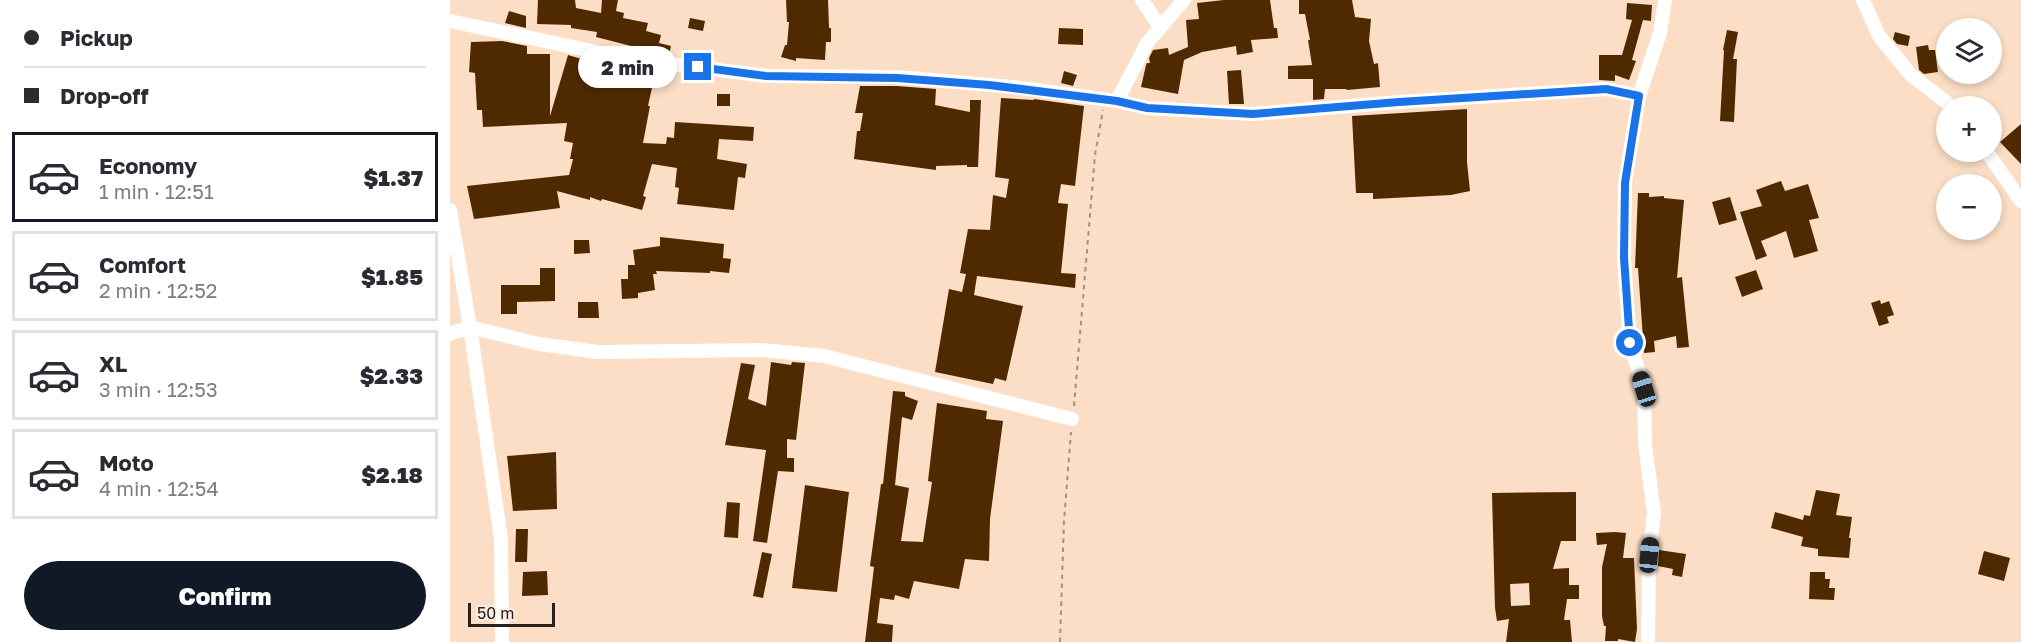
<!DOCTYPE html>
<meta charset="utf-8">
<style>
body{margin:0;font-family:"Golos Text",sans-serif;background:#f2f2f3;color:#2b2b33;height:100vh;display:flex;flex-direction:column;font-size:22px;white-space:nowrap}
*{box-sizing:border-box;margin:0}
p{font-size:20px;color:#7c7c81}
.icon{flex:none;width:33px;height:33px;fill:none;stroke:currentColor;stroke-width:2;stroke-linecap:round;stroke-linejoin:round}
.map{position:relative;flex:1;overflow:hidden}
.panel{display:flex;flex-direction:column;background:#fff;width:450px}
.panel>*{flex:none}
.hud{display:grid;align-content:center;height:132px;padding:0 24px;background:#fff}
.controls{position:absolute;left:1486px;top:18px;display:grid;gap:12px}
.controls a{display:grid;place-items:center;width:66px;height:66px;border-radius:50%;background:#fff;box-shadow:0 3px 9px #0003;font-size:30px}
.scale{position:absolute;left:18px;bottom:15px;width:87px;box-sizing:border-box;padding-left:6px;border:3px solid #2a2017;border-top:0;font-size:16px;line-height:21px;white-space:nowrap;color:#2a2017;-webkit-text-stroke:4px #fbefe5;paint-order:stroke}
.end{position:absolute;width:27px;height:27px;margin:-14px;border:8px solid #1a73e8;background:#fff;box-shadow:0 0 0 3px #fff}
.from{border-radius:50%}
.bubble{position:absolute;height:42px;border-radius:21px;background:#fff;box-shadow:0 3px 9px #0003;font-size:20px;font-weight:800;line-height:42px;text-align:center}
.car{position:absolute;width:18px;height:36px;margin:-18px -9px;border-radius:8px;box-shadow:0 0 4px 2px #0007;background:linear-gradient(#222 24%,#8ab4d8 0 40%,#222 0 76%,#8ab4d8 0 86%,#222 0)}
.hud b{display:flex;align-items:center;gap:21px;height:57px;font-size:22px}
.hud b+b{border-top:2px solid #e1e1e2}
.hud i{width:15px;height:15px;background:#2b2b33}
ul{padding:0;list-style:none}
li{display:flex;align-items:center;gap:18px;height:90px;margin:0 12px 9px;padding:0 12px;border:3px solid #e1e1e2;border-radius:0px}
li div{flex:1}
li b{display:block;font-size:22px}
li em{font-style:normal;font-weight:800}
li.active{border-color:#111827}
li>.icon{width:54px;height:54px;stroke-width:1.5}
.action{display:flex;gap:12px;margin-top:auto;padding:12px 24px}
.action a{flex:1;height:69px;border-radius:36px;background:#111827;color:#fff;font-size:24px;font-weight:800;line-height:69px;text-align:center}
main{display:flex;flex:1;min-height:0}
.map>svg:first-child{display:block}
</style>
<main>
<section class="panel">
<div class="hud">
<b><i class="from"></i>Pickup</b>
<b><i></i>Drop-off</b>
</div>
<ul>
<li class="active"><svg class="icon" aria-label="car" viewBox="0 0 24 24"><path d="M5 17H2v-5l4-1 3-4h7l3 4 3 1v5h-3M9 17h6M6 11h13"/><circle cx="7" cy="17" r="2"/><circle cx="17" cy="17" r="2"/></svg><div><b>Economy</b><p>1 min · 12:51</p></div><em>$1.37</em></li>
<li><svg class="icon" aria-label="car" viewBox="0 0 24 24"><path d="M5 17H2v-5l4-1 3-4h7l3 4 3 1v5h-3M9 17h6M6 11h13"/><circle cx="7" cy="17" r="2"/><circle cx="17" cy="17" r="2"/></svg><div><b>Comfort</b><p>2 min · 12:52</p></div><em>$1.85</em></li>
<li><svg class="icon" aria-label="car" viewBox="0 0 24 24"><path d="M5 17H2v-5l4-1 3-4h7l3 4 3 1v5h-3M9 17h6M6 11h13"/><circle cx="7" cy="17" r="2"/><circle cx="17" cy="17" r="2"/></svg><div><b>XL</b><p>3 min · 12:53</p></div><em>$2.33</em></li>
<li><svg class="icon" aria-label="car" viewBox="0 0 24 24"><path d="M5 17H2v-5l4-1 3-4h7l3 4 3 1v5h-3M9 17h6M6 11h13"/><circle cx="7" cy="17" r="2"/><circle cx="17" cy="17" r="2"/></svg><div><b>Moto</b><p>4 min · 12:54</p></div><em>$2.18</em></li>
</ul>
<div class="action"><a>Confirm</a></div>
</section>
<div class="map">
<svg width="1571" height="642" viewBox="0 0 1571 642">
<rect width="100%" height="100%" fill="#fbdec5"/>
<g fill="#4f2a00" fill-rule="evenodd">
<polygon points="88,0 125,0 126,8 151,13 152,0 168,0 166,11 174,13 173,18 198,23 196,31 211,35 209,43 221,46 219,55 181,48 181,46 146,37 147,32 121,28 121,25 87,24"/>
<polygon points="336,0 378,0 379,28 381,28 381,42 376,42 375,60 346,58 346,61 331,57 335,45 337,45 339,22 337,22"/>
<polygon points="774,0 820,0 824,28 827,28 828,38 801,40 803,52 787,55 786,46 752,52 734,60 728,94 691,87 696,65 697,63 700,63 699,58 703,50 718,48 719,55 738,47 736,20 749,19 747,3"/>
<polygon points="849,0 902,0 905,17 921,19 919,41 924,64 928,63 930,87 897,90 896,89 875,89 874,99 863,100 863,79 838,79 838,66 862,65 858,40 860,40 855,14 849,14"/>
<polygon points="1177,3 1202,5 1201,21 1193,20 1182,60 1186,61 1179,80 1165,75 1165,81 1149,80 1149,55 1172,55 1182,20 1176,19"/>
<polygon points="59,11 76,16 76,28 55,23"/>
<polygon points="240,18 255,21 253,31 238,28"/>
<polygon points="609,28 633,29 633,45 608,44"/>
<polygon points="1277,30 1288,32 1283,59 1287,59 1284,122 1270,121 1274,50 1273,50"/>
<polygon points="1445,32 1460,36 1458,46 1447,44 1443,39"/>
<polygon points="52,41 77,46 77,54 100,54 100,116 118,55 162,68 163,65 205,74 198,106 200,106 193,143 216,144 217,137 224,138 225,122 304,127 303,141 269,139 267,159 297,164 295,178 288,177 284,210 227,204 229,188 225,187 227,168 202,164 193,196 196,197 192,210 152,199 151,201 140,197 140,200 107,191 110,208 24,219 17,186 119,175 123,159 120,159 123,143 114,141 117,123 33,127 32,110 27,110 25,73 19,72 21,42"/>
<polygon points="1478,45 1479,50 1485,50 1488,72 1474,74 1469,70 1466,47"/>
<polygon points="791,70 794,104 779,104 777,71"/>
<polygon points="614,71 627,75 623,86 611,83"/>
<polygon points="410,86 447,86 486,89 485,105 520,112 520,100 531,100 528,167 517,167 517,165 486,166 486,170 404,159 407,131 410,131 413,113 405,113"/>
<rect x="267" y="94" width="13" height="12"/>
<polygon points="551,98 584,100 584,99 634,106 625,186 611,184 608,203 618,204 611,273 626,274 625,288 527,276 524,295 573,306 556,381 545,378 543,384 485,372 499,289 512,292 516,274 510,273 518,229 540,230 543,195 556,198 559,179 545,177"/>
<polygon points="1017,109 1017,162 1020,191 1001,195 923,199 923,193 906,193 902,116"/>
<polygon points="1571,124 1571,164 1550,142"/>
<polygon points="1331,181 1335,191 1358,184 1369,218 1359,220 1368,251 1344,258 1336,231 1311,241 1317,256 1306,260 1290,212 1312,206 1306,190"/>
<polygon points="1188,193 1199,193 1199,197 1214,196 1214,198 1234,200 1227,278 1232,277 1239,347 1227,348 1226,336 1204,341 1205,352 1194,353 1188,268 1185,268"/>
<polygon points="1280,197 1287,220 1269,225 1262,202"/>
<polygon points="210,237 274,244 273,258 281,259 279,273 260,271 260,273 206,271 207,274 203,274 205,290 188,293 188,298 172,299 171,279 178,279 178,265 185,265 183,250 210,246"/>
<polygon points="124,240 139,240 140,253 124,254"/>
<polygon points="90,268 105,268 105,301 67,302 67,314 51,314 51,285 90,285"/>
<polygon points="1306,270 1313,289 1292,297 1285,277"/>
<polygon points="1430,300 1431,304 1439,301 1444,315 1437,317 1439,323 1429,326 1421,303"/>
<polygon points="128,302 148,302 149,318 128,318"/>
<polygon points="321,362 341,365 342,362 355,363 346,440 337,439 337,458 344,458 344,472 328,471 317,543 303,541 316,450 275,445 291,363 305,365 298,399 316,406"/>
<polygon points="443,391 455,392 455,396 468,401 462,420 452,417 445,485 459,488 451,541 473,542 482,482 478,481 487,403 537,411 536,419 553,421 540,519 539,561 515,559 509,589 464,581 459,599 445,595 444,600 430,598 427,623 443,625 442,642 415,642 424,567 420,566 431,484 433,484"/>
<polygon points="106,452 107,509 63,511 57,456"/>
<polygon points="355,485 399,492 387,592 342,588"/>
<polygon points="1366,490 1390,494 1386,515 1402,517 1399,538 1401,538 1399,558 1368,556 1368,549 1351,546 1353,537 1321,528 1325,512 1353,520 1354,515 1360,516"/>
<path d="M1126,492V541H1111L1103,569L1119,568V585H1129V599H1117L1114,620H1120L1122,642H1056L1059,619L1047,621L1045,608L1042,493ZM1079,583L1080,605L1061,606L1060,584Z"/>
<polygon points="277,502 290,503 288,538 274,537"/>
<polygon points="66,529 78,529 77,562 65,562"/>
<polygon points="1165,532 1176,533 1173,558 1184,558 1187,629 1185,642 1168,639 1168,641 1155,641 1156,626 1154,626 1152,616 1152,567 1157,544 1147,545 1146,533"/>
<polygon points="1209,550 1236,554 1232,577 1222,575 1223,569 1208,566"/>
<polygon points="1534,551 1560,558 1554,581 1528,574"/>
<polygon points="312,552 322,554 313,598 303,596"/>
<polygon points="97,571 98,595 72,596 73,572"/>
<polygon points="1360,572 1375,572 1375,579 1380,579 1379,588 1385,588 1384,600 1359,599"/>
</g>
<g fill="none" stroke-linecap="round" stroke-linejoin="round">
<g stroke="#a5907e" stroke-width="2" stroke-dasharray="4.5 4.5" stroke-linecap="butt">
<polyline points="624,406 645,155 653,110"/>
<polyline points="610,642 614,521 621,432"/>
</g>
<g stroke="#fff" stroke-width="14">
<polyline points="692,0 710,27"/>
<polyline points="1413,0 1429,36 1460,74 1501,106"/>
<polyline points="0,21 180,59 317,76 447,77 563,87 667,101 697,108 803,114 949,102 1156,89 1189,96"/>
<polyline points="667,101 697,43 734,0"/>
<polyline points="1537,152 1571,201"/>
<polyline points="0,210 20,327 51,539 52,642"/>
<polyline points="0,334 20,327 89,344 148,352 312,350 374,356 622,419"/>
<polyline points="1198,642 1199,555 1204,513 1195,444 1194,389 1180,343 1174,258 1175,183 1189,96 1210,33 1215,0"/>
</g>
</g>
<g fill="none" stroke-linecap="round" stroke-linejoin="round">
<polyline stroke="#1a73e8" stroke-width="8" points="248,67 316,76 447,78 539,85 667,101 697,108 803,114 949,102 1156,89 1189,96 1175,183 1174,258 1180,343"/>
</g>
</svg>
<div class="controls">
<a><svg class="icon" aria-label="layers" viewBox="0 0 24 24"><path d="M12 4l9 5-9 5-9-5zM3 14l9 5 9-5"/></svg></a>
<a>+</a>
<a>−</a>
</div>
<div class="scale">50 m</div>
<i class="end from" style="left:1180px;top:343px"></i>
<i class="end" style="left:248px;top:67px"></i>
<div class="bubble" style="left:128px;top:46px;width:99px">2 min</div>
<i class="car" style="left:1194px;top:389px;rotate:343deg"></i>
<i class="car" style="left:1199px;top:555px;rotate:6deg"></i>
</div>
</main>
